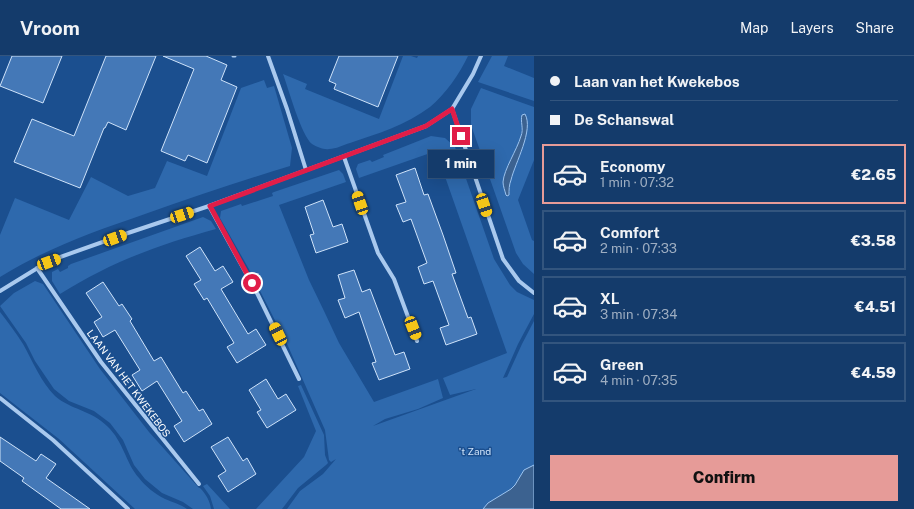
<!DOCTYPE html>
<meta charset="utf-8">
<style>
body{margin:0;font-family:"Public Sans",sans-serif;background:#1d4271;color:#f1f3f6;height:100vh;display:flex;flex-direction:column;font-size:15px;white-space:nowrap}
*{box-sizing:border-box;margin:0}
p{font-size:13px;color:#9dadc1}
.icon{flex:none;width:22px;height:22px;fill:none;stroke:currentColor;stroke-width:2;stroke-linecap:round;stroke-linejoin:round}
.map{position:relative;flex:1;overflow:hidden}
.drawer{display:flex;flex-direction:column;background:#143b6b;width:380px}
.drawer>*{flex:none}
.top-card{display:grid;align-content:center;height:88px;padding:0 16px;background:#143b6b}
.end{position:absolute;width:18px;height:18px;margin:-9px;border:5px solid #e11d48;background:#fff;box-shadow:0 0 0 2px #fff}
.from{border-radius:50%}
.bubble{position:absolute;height:28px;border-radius:0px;background:#143b6b;box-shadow:0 4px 16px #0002,0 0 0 1px #33557e;font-size:13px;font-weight:800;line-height:28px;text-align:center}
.car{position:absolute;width:12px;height:24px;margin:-12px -6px;border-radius:5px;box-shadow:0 0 3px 1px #0007;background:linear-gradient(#f5c518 24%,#345 0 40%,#f5c518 0 76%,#345 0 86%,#f5c518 0)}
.top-card b{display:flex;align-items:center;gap:14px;height:38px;font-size:15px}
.top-card b+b{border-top:1px solid #33557e}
.top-card i{width:10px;height:10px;background:#f1f3f6}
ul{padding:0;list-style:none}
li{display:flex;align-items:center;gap:12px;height:60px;margin:0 8px 6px;padding:0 8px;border:2px solid #33557e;border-radius:0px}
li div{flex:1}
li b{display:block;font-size:15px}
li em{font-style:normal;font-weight:800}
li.selected{border-color:#e69b98}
li>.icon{width:36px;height:36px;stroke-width:1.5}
.button{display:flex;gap:8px;margin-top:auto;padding:8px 16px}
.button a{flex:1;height:46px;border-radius:0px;background:#e69b98;color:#111;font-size:16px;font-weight:800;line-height:46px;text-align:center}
header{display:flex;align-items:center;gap:24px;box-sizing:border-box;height:56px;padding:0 20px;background:#143b6b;border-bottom:1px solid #33557e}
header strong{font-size:19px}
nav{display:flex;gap:22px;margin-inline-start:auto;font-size:14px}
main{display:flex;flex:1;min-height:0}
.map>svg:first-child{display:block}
</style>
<header>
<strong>Vroom</strong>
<nav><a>Map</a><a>Layers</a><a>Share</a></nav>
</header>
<main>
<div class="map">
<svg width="534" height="453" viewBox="0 0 534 453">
<rect width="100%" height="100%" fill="#1b4f8f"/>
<g fill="#2e69ad" fill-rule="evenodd">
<path d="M403,0H411L417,2L418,0H468C460,17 445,39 430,51C406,69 377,78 350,87C343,89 336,93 329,93C324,94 317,91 312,88C301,79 289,34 283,18L307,28L305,33L379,63Z"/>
<polygon points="492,0 508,0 504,10 534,22 534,45 478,26"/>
<path d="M264,24L267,32L274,30L292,92L290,110C241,125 193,141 145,158C93,176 47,192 0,221V179L15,142L69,164L91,121L128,140L155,132L167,105L207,120L241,32Z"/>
<path d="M481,32L534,51V104L518,144L532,184L534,185V218L523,208L516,197L471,69V53ZM525,58C534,74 515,107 511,124C509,129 510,134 509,139C508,133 504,123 506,117C512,97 525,86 521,62Z"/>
<polygon points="431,80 445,82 455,91 494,203 510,229 517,236 534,244 534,258 518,288 503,322 507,321 522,288 534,265 534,453 287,453 300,435 323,418 336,403 331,406 329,404 325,374 288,290 250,215 220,162 221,155 241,148 242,150 273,140 272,137 274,136 339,114 343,118 346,126 279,149 309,224 324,255 339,287 374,346 438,323 443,342 418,353 385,363 373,370 476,333 450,339 443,322 507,297 436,95 359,122 356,113 358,108 370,104 372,106 384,101 383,99"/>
<path d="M203,161L211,165L216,173C158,189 111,206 60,238L52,225V216L58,213L60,216L68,212V210L71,208Z"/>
<path d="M35,225L43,228L100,313L149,376L199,432H200C206,438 210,445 211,453H193L183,446L162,437L145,423L134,409L123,384L110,367L94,355L69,345L54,333L35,305L26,287L0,250L14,237Z"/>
<path d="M0,256C8,266 16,277 23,288C33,306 41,326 55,340C71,354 91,354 107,370C124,386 125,406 139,422C145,430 155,438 165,443C172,446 180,448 187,453H135L59,383L0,337Z"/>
<polygon points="301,329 324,379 325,399 328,407 326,409 298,432 282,453 256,453 304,401 316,375 298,330"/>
<polygon points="207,428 230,453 214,453 210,440 203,430"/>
</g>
<g fill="#3c6290" stroke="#9cc4f0">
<path d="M525,58C534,74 515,107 511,124C509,129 509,134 509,139L507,140L506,139C505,135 503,130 503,126C504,113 517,94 521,80C524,73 520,65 522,59Z"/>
<polygon points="534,409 534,453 483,453 488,447 511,433 515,429 524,414"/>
</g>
<g fill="#4478b7" stroke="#cfe3fa">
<polygon points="12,0 62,0 43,47 0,30"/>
<polygon points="106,0 156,0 126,74 108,66 105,72 104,72 80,132 14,106 32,63 74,80"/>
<polygon points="163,0 206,0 227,9 221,24 237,31 207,107 188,99 185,105 161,95 194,13"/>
<polygon points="339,0 398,0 378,51 334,33 336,28 329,25"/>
<polygon points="415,112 424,139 428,138 443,179 456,217 452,218 468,262 471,261 477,278 446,289 440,272 449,269 433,225 424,228 418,211 427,207 411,163 403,166 396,149 406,146 396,119"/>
<polygon points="323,144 333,171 342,168 348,186 316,197 310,179 314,178 305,151"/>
<polygon points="200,191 215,215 223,210 233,226 221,233 248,278 256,273 266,289 237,307 227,291 234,287 207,242 204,244 194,228 201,224 186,200"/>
<polygon points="354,214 362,236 370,233 395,299 404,296 410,313 379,324 372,307 376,306 359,256 345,262 338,244 345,242 338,219"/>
<polygon points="103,226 119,250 122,248 132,263 130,265 154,305 161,301 183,337 186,335 199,355 203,353 212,368 184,386 174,370 182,365 157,325 142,335 132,319 140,314 115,274 103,281 94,266 102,261 86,237"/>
<polygon points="266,323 278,343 286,338 296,354 267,372 257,356 261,354 249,334"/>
<polygon points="0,381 36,405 41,398 56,408 46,422 90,453 61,453 22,425 24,422 0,405"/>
<polygon points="228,381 243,405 247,402 256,418 228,436 218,420 226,415 211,391"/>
</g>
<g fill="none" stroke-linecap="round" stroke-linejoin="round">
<polyline stroke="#a9c9ee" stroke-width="3" points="233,0 235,0"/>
<g stroke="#a9c9ee" stroke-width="4">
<polyline points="268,0 287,53 306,114"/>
<polyline points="452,53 503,203 519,225 534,237"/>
<polyline points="344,101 378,197 394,223 417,285"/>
<polyline points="209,150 258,239 299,323"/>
<polyline points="37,212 101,306 199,428"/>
<polyline points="0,235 49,205 128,177 209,150 426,70 452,53 473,18 481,0"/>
<polyline points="0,342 53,384 128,453"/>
</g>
</g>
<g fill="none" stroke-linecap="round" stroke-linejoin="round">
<polyline stroke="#e11d48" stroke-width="5" points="252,227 210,150 426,70 452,53 461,80"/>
</g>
<g text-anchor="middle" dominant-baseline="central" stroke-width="3" stroke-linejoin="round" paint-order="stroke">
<g font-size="10" fill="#fff" stroke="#1b4f8f">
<text transform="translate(129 327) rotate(53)">LAAN VAN HET KWEKEBOS</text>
</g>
<g font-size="10" fill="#cfe3fa" stroke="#1b4f8f">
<text x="475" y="395">'t Zand</text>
</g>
</g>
</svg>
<i class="end from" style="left:252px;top:227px"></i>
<i class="end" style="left:461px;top:80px"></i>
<div class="bubble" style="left:428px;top:94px;width:66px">1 min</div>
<i class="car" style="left:360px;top:147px;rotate:341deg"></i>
<i class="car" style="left:484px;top:149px;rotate:161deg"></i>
<i class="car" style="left:182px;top:159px;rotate:72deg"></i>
<i class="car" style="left:115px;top:182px;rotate:70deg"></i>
<i class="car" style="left:49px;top:206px;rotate:70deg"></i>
<i class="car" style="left:413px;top:272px;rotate:159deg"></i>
<i class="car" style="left:278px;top:278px;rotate:334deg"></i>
</div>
<section class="drawer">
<div class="top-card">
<b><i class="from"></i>Laan van het Kwekebos</b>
<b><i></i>De Schanswal</b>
</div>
<ul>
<li class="selected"><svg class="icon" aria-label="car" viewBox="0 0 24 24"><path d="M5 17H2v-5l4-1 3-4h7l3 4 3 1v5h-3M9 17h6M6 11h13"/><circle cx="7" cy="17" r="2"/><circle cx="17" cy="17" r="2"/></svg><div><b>Economy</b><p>1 min · 07:32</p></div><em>€2.65</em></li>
<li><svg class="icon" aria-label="car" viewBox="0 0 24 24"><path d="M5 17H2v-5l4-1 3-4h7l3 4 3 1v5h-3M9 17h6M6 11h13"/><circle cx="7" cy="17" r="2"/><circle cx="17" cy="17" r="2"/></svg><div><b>Comfort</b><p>2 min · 07:33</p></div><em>€3.58</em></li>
<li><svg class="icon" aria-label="car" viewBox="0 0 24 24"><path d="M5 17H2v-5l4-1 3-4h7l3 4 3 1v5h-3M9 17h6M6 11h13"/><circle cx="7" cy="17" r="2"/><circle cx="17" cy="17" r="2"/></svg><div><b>XL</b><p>3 min · 07:34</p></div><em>€4.51</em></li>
<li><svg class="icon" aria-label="car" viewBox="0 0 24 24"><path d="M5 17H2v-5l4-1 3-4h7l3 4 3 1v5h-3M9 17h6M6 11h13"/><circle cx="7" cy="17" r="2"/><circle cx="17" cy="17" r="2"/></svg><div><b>Green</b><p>4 min · 07:35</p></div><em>€4.59</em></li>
</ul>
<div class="button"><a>Confirm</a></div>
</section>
</main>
